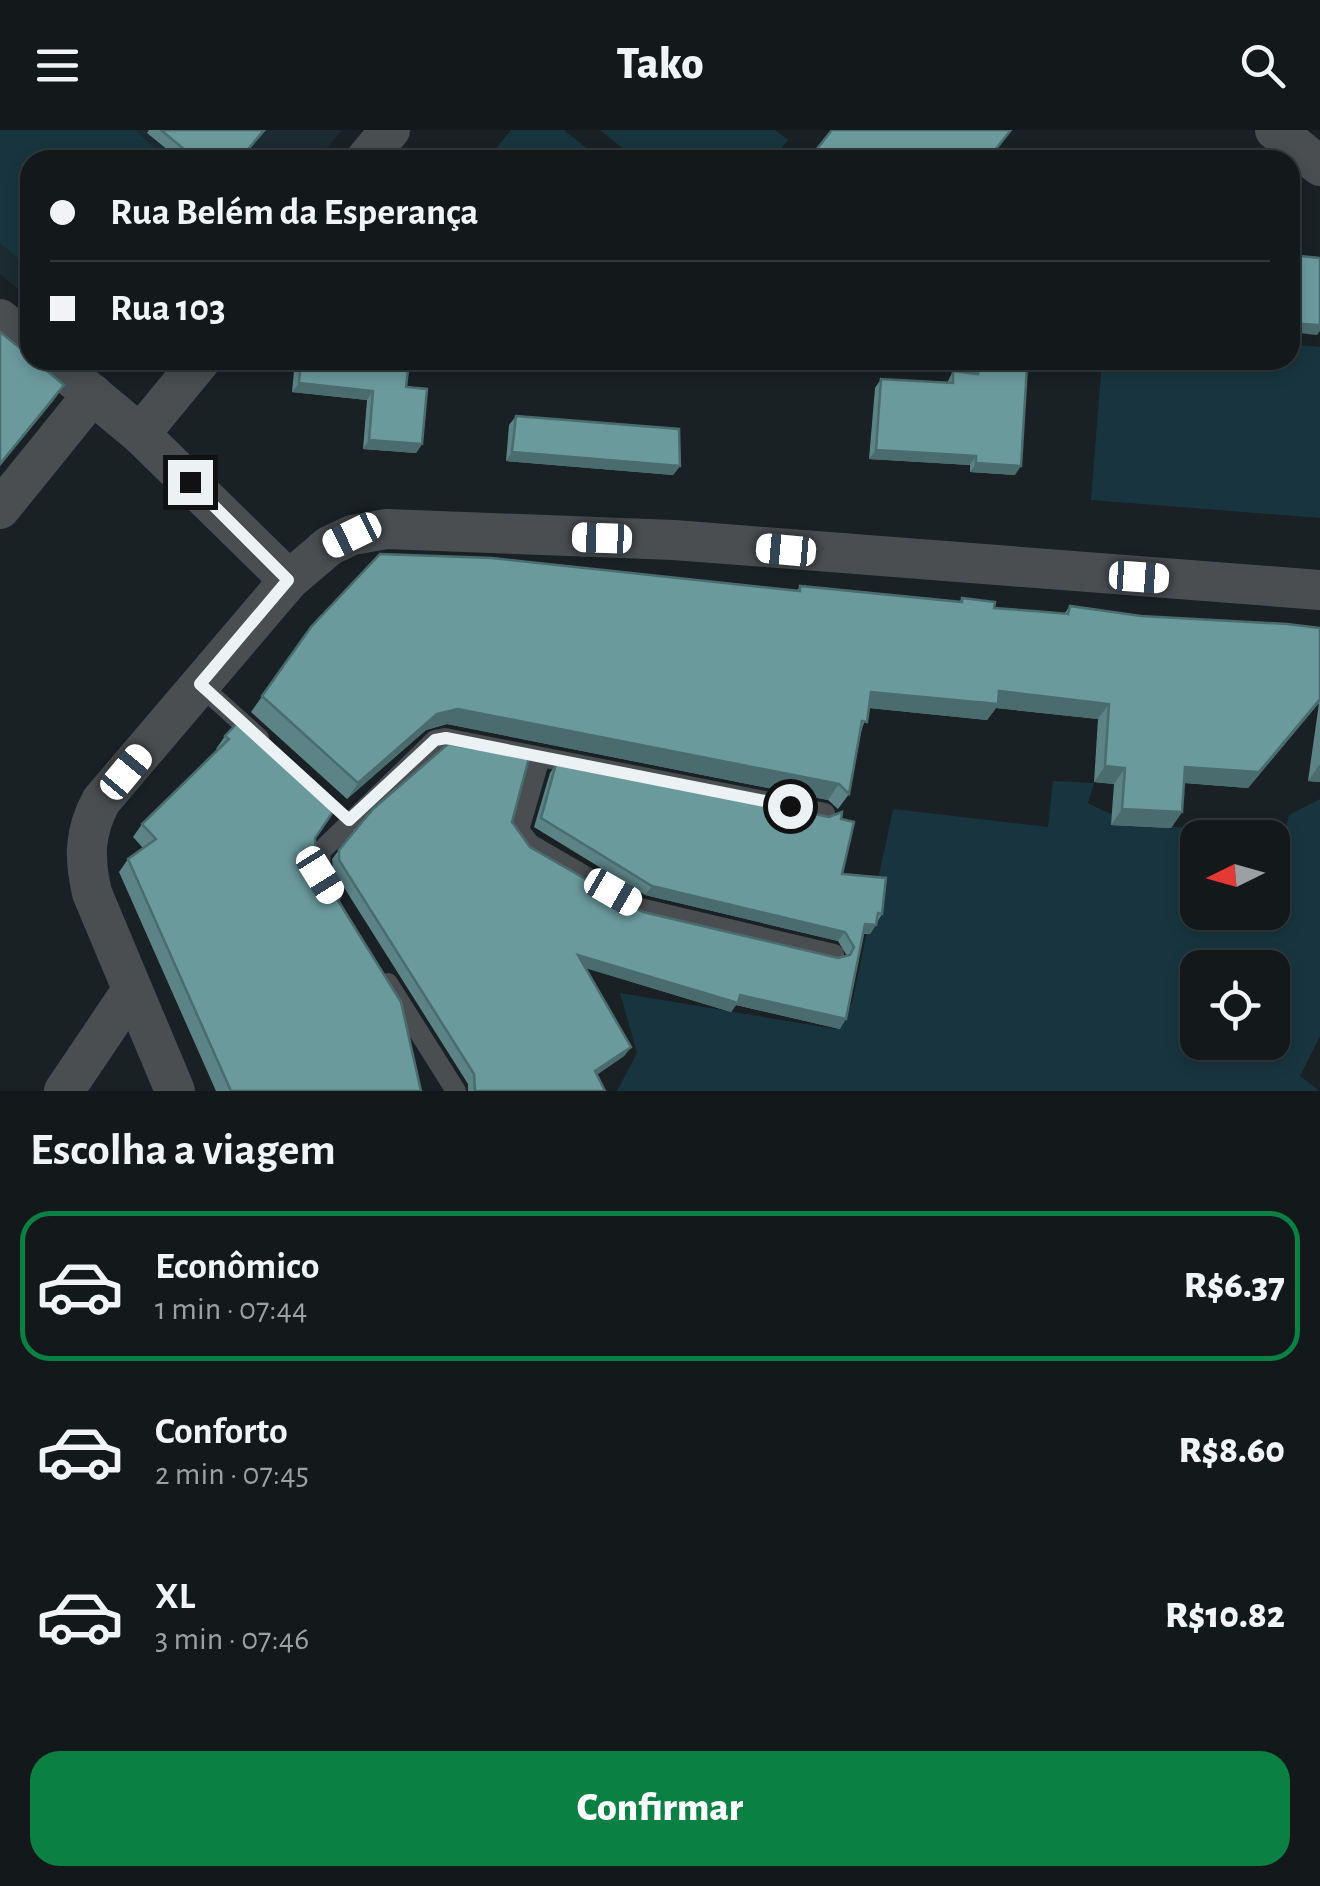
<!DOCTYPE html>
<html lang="pt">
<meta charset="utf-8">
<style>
body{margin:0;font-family:"Alegreya Sans",sans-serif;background:#1c2224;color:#f1f3f6;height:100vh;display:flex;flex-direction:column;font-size:38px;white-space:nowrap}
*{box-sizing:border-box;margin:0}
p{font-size:32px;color:#9da0a3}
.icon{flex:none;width:55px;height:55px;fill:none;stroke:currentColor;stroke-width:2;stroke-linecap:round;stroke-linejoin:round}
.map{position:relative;height:961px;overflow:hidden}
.sheet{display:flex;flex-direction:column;background:#13191b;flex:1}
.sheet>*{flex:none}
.guide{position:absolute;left:20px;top:20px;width:1280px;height:220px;border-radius:30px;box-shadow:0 5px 15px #0003,0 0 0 2px #32383a;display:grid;align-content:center;height:220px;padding:0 30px;background:#13191b}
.needle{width:65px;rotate:265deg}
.controls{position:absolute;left:1180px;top:690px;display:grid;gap:20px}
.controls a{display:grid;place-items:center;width:110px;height:110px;border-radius:20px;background:#13191b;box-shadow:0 5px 15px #0003,0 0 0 2px #32383a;font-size:50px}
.end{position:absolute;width:45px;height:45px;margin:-22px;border:12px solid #ecf2f4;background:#111;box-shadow:0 0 0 5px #111}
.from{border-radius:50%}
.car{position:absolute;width:30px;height:60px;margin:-30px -15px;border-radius:12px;box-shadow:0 0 8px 2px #0007;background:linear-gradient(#fff 24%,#345 0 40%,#fff 0 76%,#345 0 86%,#fff 0)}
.guide b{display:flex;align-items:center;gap:35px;height:95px;font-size:38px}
.guide b+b{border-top:2px solid #32383a}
.guide i{width:25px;height:25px;background:#f1f3f6}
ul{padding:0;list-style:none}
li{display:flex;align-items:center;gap:30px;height:150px;margin:0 20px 15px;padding:0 10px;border:5px solid transparent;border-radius:30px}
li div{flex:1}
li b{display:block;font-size:38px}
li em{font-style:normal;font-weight:800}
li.active{border-color:#0b8043}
li>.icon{width:90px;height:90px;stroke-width:1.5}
h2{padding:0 30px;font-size:45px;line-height:120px}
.action{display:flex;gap:20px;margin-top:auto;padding:20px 30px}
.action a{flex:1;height:115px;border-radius:30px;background:#0b8043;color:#fff;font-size:40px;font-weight:800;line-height:115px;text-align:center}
header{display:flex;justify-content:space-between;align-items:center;height:130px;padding:0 30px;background:#13191b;font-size:45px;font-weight:800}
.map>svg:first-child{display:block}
</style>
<header><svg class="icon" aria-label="menu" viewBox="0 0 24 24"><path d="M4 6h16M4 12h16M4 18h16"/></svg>Tako<svg class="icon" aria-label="search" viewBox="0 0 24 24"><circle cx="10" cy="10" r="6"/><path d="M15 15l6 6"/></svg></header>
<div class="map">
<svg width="1320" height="961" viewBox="0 0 1320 961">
<rect width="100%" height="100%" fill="#192124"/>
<polygon fill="#1b2b31" points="0,0 342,0 317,30 30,30 30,169 0,144"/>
<g fill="#18353f" fill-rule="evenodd">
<polygon points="0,0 135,0 167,30 30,30 30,138 0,113"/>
<polygon points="511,0 564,0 601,30 487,30"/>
<polygon points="600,0 775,0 788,10 772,30 637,30"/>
<polygon points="1290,214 1320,217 1320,388 1091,370 1102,230 1290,230"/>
<path d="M1053,651L1094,653L1088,673C1149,707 1216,694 1284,704L1289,685L1320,669V906L1300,946L1320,961H617L637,923L620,863L835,899L852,873L893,679L1048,697ZM1198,708H1272V782H1198ZM1198,838H1272V912H1198Z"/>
</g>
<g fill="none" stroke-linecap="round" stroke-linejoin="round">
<g stroke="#4b4e51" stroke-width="20">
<polyline points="200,555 259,608"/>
<polyline points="540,628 519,700 530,714 640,778 834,824"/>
<polyline points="332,765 320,745 321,721 435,610 445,608 825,683"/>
<polyline points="388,853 456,961"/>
</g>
<g stroke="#4b4e51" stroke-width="40">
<polyline points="1275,0 1320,36"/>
<polyline points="365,30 390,0"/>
<polyline points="0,189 30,213"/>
<polyline points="51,230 140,304 289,450"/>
<polyline points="140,304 201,230"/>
<polyline points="0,379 93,264"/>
<polyline points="64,961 130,863"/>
<path d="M175,961L92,763C84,728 84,703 101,671L289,450L329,416L352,405L387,399L674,410L1320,460"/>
</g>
</g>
<g fill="#5c8487">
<polygon points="149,0 266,0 240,30 180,30 147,3"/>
<polygon points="295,230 409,230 406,257 422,314 416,323 363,319 367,270 292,262"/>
<polygon points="979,233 1015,345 970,342 970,335 869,329 875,258 881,249 947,253 953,241 972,243"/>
<polygon points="516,286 680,336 673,345 506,331 509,295"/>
<polygon points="800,456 959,472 962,468 994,478 1064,484 1070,476 1141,486 1320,498 1320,652 1308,651 1319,573 1248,658 1184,653 1182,682 1171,698 1111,695 1114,654 1094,652 1098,589 996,578 987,590 869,578 861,602 849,664 838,679 828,670 447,594 426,600 347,669 251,582 311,497 797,461"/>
<polygon points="225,606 315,708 316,735 421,961 216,961 119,742 128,729 143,718 133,707 142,694 218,620 216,619"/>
<polygon points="556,634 841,689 842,744 882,784 870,804 863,804 840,899 736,875 731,882 586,838 631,917 624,926 596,945 605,961 468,961 468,954 333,740 332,729 339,720 512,692 530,717 643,782 838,828 847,826 838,811 645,765 534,697 550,643"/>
</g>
<g fill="#4b6c6e">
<polygon points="1290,193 1320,195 1320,201 1317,205 1290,202"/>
<polygon points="299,253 373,261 367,270 292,262"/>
<polygon points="64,255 54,270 0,336 0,334"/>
<polygon points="369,310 422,314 416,323 363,319"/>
<polygon points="876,320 976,326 970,335 869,329"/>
<polygon points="512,322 680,336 673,345 506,331"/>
<polygon points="976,333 1021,336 1015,345 970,342"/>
<polygon points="999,561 1109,574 1098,589 996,578 987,590 860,577 871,562"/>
<polygon points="1320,569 1319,573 1248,658 1174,652 1185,637"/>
<polygon points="458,579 839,654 828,670 447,594 426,600 347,669 358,653 437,584"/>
<polygon points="1319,635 1320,635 1320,652 1308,651"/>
<polygon points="1105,636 1125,638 1114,654 1094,652"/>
<polygon points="1122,679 1182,682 1171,698 1111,695"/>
<polygon points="652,756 845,802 838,811 645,765"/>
<polygon points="865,794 876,795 870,804 859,803"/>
<polygon points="578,825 740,865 846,889 840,899 736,875 731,882 572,834"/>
<polygon points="631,917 624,926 588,951 595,941"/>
</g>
<g fill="#6b9a9d" stroke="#4b6c6e" stroke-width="2.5">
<polygon points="161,0 264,0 239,30 197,30"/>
<polygon points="832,0 1011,0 987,30 808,30"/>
<polygon points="1290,125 1320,128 1320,195 1290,193"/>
<polygon points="0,202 30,226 30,230 34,230 64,255 0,334"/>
<polygon points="301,230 409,230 406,257 427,259 422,314 369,310 373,261 299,253"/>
<polygon points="979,233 1027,236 1021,336 976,333 976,326 876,320 881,249 953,253 953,241 978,244"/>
<polygon points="516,286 679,299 680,336 512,322"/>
<polygon points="380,424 492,428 800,461 800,456 962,472 962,468 995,472 994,478 1034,481 1068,484 1070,476 1141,486 1287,494 1320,498 1320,569 1259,642 1185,637 1182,682 1122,679 1125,638 1105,636 1109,574 999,561 998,574 871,562 867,592 862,591 849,664 839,654 458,579 437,584 358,653 262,566 311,497"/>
<polygon points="241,589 337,676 315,708 316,735 401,872 421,961 231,961 128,729 156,709 142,694 229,609 225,606"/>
<polygon points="448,614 529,628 512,692 530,717 643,782 838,828 850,825 854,817 845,802 652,756 541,688 556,634 829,687 842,682 841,689 854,692 842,744 886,748 882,784 878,783 876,795 865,794 846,889 740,865 738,873 578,825 631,917 595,941 605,961 475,961 474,944 339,730 339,720 373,679"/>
</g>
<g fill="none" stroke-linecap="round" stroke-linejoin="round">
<polyline stroke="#ecf2f4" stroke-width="12" points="190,352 288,450 200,554 349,690 435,610 446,608 790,676"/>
</g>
</svg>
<div class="controls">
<a><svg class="needle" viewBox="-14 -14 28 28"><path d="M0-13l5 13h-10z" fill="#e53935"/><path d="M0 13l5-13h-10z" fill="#9da0a3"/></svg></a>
<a><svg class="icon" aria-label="locate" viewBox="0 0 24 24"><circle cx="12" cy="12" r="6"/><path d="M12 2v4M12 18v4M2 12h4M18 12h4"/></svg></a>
</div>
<i class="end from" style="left:790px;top:676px"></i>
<i class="end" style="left:190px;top:352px"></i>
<i class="car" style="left:352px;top:405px;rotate:244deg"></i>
<i class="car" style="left:602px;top:408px;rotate:272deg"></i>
<i class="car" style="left:786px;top:420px;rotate:275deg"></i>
<i class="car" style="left:1139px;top:447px;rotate:94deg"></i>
<i class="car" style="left:126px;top:642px;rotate:40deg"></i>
<i class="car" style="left:320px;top:745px;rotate:148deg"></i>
<i class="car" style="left:613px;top:762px;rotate:120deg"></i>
<div class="guide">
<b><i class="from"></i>Rua Belém da Esperança</b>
<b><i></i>Rua 103</b>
</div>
</div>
<section class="sheet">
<h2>Escolha a viagem</h2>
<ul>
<li class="active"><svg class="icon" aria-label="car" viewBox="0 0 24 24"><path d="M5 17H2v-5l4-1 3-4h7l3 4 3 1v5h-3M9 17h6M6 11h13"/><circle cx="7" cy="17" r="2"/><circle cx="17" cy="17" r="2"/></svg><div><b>Econômico</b><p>1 min · 07:44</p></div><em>R$6.37</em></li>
<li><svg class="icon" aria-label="car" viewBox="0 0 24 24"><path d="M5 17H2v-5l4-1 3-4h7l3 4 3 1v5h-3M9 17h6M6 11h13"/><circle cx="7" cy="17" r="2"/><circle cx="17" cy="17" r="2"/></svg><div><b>Conforto</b><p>2 min · 07:45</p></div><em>R$8.60</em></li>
<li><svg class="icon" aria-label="car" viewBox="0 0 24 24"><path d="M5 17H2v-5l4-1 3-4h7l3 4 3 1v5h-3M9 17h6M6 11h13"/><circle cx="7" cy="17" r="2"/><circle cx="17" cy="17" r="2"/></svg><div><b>XL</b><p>3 min · 07:46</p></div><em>R$10.82</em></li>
</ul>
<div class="action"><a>Confirmar</a></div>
</section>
